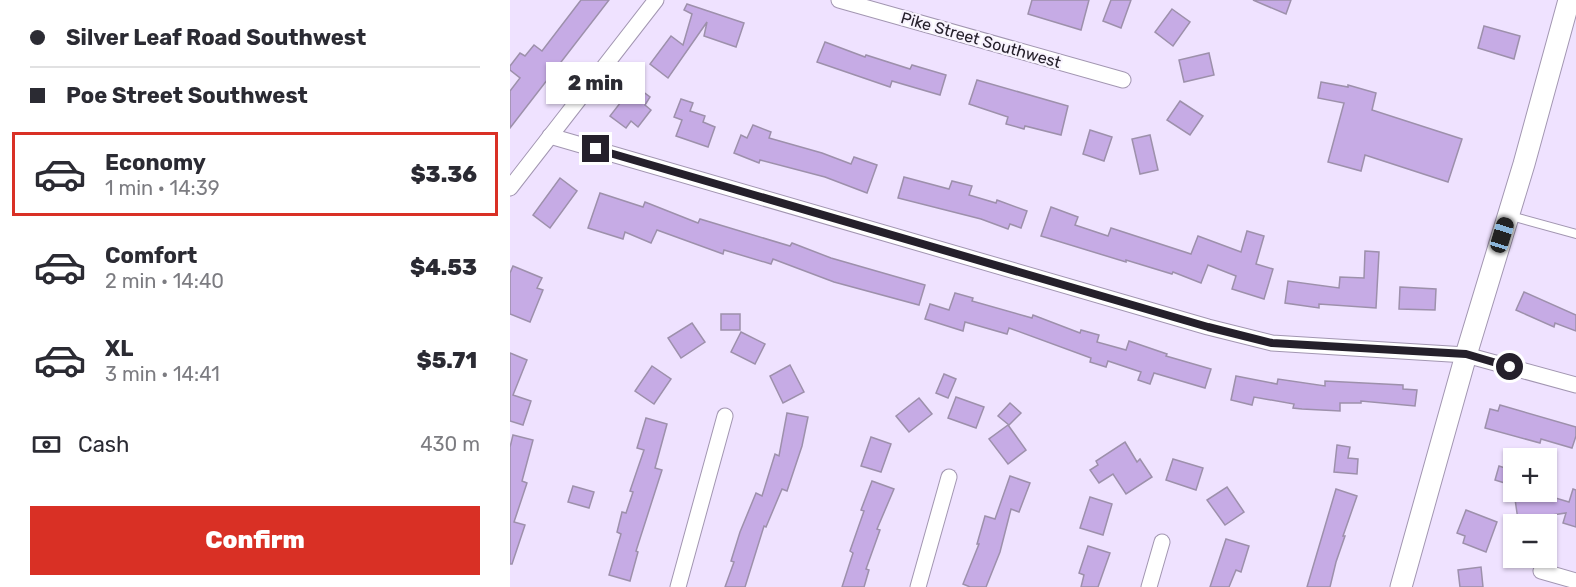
<!DOCTYPE html>
<meta charset="utf-8">
<style>
body{margin:0;font-family:Rubik,sans-serif;background:#f7f7f7;color:#2b2b33;height:100vh;display:flex;flex-direction:column;font-size:22px;white-space:nowrap}
*{box-sizing:border-box;margin:0}
p{font-size:20px;color:#7c7c81}
.icon{flex:none;width:33px;height:33px;fill:none;stroke:currentColor;stroke-width:2;stroke-linecap:round;stroke-linejoin:round}
.map{position:relative;flex:1;overflow:hidden}
.side{display:flex;flex-direction:column;background:#fff;width:510px}
.side>*{flex:none}
.hud{display:grid;align-content:center;height:132px;padding:0 30px;background:#fff}
.fabs{position:absolute;left:993px;top:448px;display:grid;gap:12px}
.fabs a{display:grid;place-items:center;width:54px;height:54px;border-radius:0px;background:#fff;box-shadow:0 2px 4px #0004;font-size:30px}
.end{position:absolute;width:27px;height:27px;margin:-14px;border:8px solid #25202b;background:#fff;box-shadow:0 0 0 3px #fff}
.from{border-radius:50%}
.bubble{position:absolute;height:42px;border-radius:0px;background:#fff;box-shadow:0 2px 4px #0004;font-size:20px;font-weight:800;line-height:42px;text-align:center}
.car{position:absolute;width:18px;height:36px;margin:-18px -9px;border-radius:8px;box-shadow:0 0 4px 2px #0007;background:linear-gradient(#222 24%,#8ab4d8 0 40%,#222 0 76%,#8ab4d8 0 86%,#222 0)}
.hud b{display:flex;align-items:center;gap:21px;height:57px;font-size:22px}
.hud b+b{border-top:2px solid #e1e1e2}
.hud i{width:15px;height:15px;background:#2b2b33}
ul{padding:0;list-style:none}
li{display:flex;align-items:center;gap:18px;height:84px;margin:0 12px 9px;padding:0 18px;border:3px solid transparent;border-radius:0px}
li div{flex:1}
li b{display:block;font-size:22px}
li em{font-style:normal;font-weight:800}
li.current{border-color:#d93025}
li>.icon{width:54px;height:54px;stroke-width:1.5}
.pay{display:flex;align-items:center;gap:15px;height:66px;padding:0 30px;font-size:22px}
.pay p{margin-inline-start:auto}
.button{display:flex;gap:12px;margin-top:auto;padding:12px 30px}
.button a{flex:1;height:69px;border-radius:0px;background:#d93025;color:#fff;font-size:24px;font-weight:800;line-height:69px;text-align:center}
main{display:flex;flex:1;min-height:0}
.map>svg:first-child{display:block}
</style>
<main>
<section class="side">
<div class="hud">
<b><i class="from"></i>Silver Leaf Road Southwest</b>
<b><i></i>Poe Street Southwest</b>
</div>
<ul>
<li class="current"><svg class="icon" aria-label="car" viewBox="0 0 24 24"><path d="M5 17H2v-5l4-1 3-4h7l3 4 3 1v5h-3M9 17h6M6 11h13"/><circle cx="7" cy="17" r="2"/><circle cx="17" cy="17" r="2"/></svg><div><b>Economy</b><p>1 min · 14:39</p></div><em>$3.36</em></li>
<li><svg class="icon" aria-label="car" viewBox="0 0 24 24"><path d="M5 17H2v-5l4-1 3-4h7l3 4 3 1v5h-3M9 17h6M6 11h13"/><circle cx="7" cy="17" r="2"/><circle cx="17" cy="17" r="2"/></svg><div><b>Comfort</b><p>2 min · 14:40</p></div><em>$4.53</em></li>
<li><svg class="icon" aria-label="car" viewBox="0 0 24 24"><path d="M5 17H2v-5l4-1 3-4h7l3 4 3 1v5h-3M9 17h6M6 11h13"/><circle cx="7" cy="17" r="2"/><circle cx="17" cy="17" r="2"/></svg><div><b>XL</b><p>3 min · 14:41</p></div><em>$5.71</em></li>
</ul>
<div class="pay"><svg class="icon" aria-label="cash" viewBox="0 0 24 24"><path d="M3 7h18v10H3z"/><circle cx="12" cy="12" r="2"/></svg>Cash<p>430 m</p></div>
<div class="button"><a>Confirm</a></div>
</section>
<div class="map">
<svg width="1066" height="587" viewBox="0 0 1066 587">
<rect width="100%" height="100%" fill="#efe2ff"/>
<g fill="#c6abe5" stroke="#9d90ab" stroke-width="1.5">
<polygon points="71,0 99,0 0,128 0,91 10,78 0,70 0,66 10,53 15,56 24,45 32,51"/>
<polygon points="522,0 579,0 571,30 518,14"/>
<polygon points="601,0 621,0 611,28 593,21"/>
<polygon points="743,0 781,0 776,14"/>
<polygon points="177,4 234,23 226,47 194,36 197,22 158,78 140,64 161,36 173,45 182,14 174,10"/>
<polygon points="662,9 680,22 663,46 645,32"/>
<polygon points="974,26 1010,36 1004,59 968,48"/>
<polygon points="315,42 355,57 356,55 400,69 402,65 436,75 430,95 382,81 380,87 307,62"/>
<polygon points="699,53 704,75 674,82 669,60"/>
<polygon points="467,80 558,106 551,135 515,126 514,129 496,124 498,117 459,104"/>
<polygon points="811,82 838,87 838,85 866,93 862,110 952,139 938,182 855,155 851,171 818,162 834,103 808,98"/>
<polygon points="124,85 140,97 135,105 141,110 128,127 121,121 116,128 100,116"/>
<polygon points="171,99 183,103 180,111 195,116 193,122 205,127 198,147 166,136 172,120 164,117"/>
<polygon points="670,101 693,116 680,135 657,120"/>
<polygon points="243,125 261,132 259,138 312,153 341,164 344,157 367,165 357,193 315,177 250,160 249,163 224,153 231,135 237,138"/>
<polygon points="580,130 602,137 594,161 573,154"/>
<polygon points="640,135 648,170 630,174 622,139"/>
<polygon points="394,177 439,189 442,181 462,186 459,195 486,203 487,200 517,211 511,228 500,224 498,229 471,219 388,198"/>
<polygon points="50,178 67,191 40,228 23,215"/>
<polygon points="90,193 133,207 135,202 188,223 190,219 280,246 282,243 321,258 415,285 409,305 324,282 263,259 261,264 214,250 213,254 147,230 141,243 115,232 113,239 78,228"/>
<polygon points="541,207 568,217 565,225 598,236 601,228 681,254 688,236 731,252 737,231 754,236 746,264 763,269 754,299 722,289 726,276 698,265 691,283 663,272 662,274 616,260 616,262 531,236"/>
<polygon points="855,251 869,252 866,308 809,304 809,308 775,303 778,281 829,288 830,277 854,278"/>
<polygon points="3,266 32,278 27,288 33,290 20,322 0,314 0,273"/>
<polygon points="890,287 926,289 925,310 889,309"/>
<polygon points="1014,292 1066,315 1066,331 1045,323 1044,327 1006,310"/>
<polygon points="445,293 463,298 462,301 522,318 523,315 570,333 571,330 589,335 587,342 616,350 619,341 657,354 656,356 701,369 695,388 644,373 640,384 628,380 631,372 598,361 596,367 580,362 581,358 499,328 497,334 455,322 453,331 415,319 420,304 439,310"/>
<rect x="211" y="314" width="19" height="16"/>
<polygon points="182,323 195,342 171,358 158,338"/>
<polygon points="231,332 255,344 245,364 221,352"/>
<polygon points="0,353 17,360 3,395 21,401 13,425 0,421"/>
<polygon points="280,365 294,392 273,403 260,376"/>
<polygon points="142,366 161,379 144,404 125,391"/>
<polygon points="434,374 446,379 438,398 426,393"/>
<polygon points="726,376 767,384 768,379 815,386 815,381 893,385 893,389 907,390 905,406 851,401 851,403 830,403 830,411 792,409 783,408 784,404 744,397 742,405 721,400"/>
<polygon points="446,397 474,407 466,428 438,418"/>
<polygon points="409,398 422,414 399,432 386,416"/>
<polygon points="500,403 511,413 499,425 488,416"/>
<polygon points="990,405 1066,427 1066,436 1062,448 1031,439 1030,443 975,428 980,409 988,411"/>
<polygon points="277,413 298,417 292,446 277,491 272,489 256,527 254,526 235,587 215,587 224,562 221,561 230,532 246,493 252,496 265,454 269,456"/>
<polygon points="136,418 157,424 145,468 152,470 126,551 128,552 120,581 99,575 111,534 107,532 112,512 116,513 123,492 120,491 134,450 127,448"/>
<polygon points="498,425 516,450 498,464 479,439"/>
<polygon points="3,435 23,440 12,481 17,483 4,522 15,525 2,564 0,564 0,447"/>
<polygon points="361,437 381,444 371,472 351,466"/>
<polygon points="615,442 627,462 630,459 642,477 616,494 603,474 589,483 580,470 588,465 586,461"/>
<polygon points="827,445 840,447 838,458 848,459 847,474 824,472"/>
<polygon points="663,459 693,468 686,490 656,480"/>
<polygon points="989,466 1004,471 1001,485 985,480"/>
<polygon points="500,476 520,483 509,512 501,509 490,552 476,587 460,587 453,584 469,544 467,544 475,516 485,519"/>
<polygon points="362,481 384,489 367,529 370,530 356,569 359,570 354,587 332,587 343,553 340,551 354,511 351,510"/>
<polygon points="63,486 84,492 79,508 58,502"/>
<polygon points="717,487 734,512 715,525 697,500"/>
<polygon points="826,489 847,496 833,536 835,536 826,562 820,587 797,587"/>
<polygon points="1063,489 1066,490 1066,527 1053,523 1056,513 1008,520 1004,492 1021,492 1022,495 1042,492 1042,497 1059,502"/>
<polygon points="580,497 602,504 593,535 570,528"/>
<polygon points="956,510 987,522 976,552 953,543 955,536 947,533"/>
<polygon points="716,539 739,546 731,572 726,570 719,587 700,587"/>
<polygon points="578,546 600,553 588,587 571,587 574,575 569,573"/>
<polygon points="971,567 973,587 950,587 948,570"/>
</g>
<g fill="none" stroke-linecap="round" stroke-linejoin="round">
<defs>
<polyline id="lane" points="1001,216 1066,234"/>
<g id="street">
<polyline points="329,0 613,80"/>
<polyline points="40,136 698,327 762,343 956,355 1066,385"/>
<polyline points="0,188 146,0"/>
<polyline points="1031,571 1066,581"/>
<polyline points="168,587 215,416"/>
<polyline points="408,587 439,477"/>
<polyline points="639,587 652,542"/>
</g>
<polyline id="secondary" points="891,587 956,355 1014,164 1059,0"/>
</defs>
<use href="#lane" stroke="#a296b1" stroke-width="10"/>
<use href="#street" stroke="#a296b1" stroke-width="17"/>
<use href="#secondary" stroke="#a296b1" stroke-width="23"/>
<use href="#lane" stroke="#fff" stroke-width="8"/>
<use href="#street" stroke="#fff" stroke-width="15"/>
<use href="#secondary" stroke="#fff" stroke-width="21"/>
</g>
<g fill="none" stroke-linecap="round" stroke-linejoin="round">
<polyline stroke="#25202b" stroke-width="8" points="86,149 698,327 762,343 956,354 1000,367"/>
</g>
<g text-anchor="middle" dominant-baseline="central" stroke-width="4.5" stroke-linejoin="round" paint-order="stroke">
<g font-size="16" fill="#25202b" stroke="#f8f3fe">
<text transform="translate(471 40) rotate(16)">Pike Street Southwest</text>
</g>
</g>
</svg>
<div class="fabs">
<a>+</a>
<a>−</a>
</div>
<i class="end from" style="left:1000px;top:367px"></i>
<i class="end" style="left:86px;top:149px"></i>
<div class="bubble" style="left:36px;top:62px;width:99px">2 min</div>
<i class="car" style="left:992px;top:235px;rotate:17deg"></i>
</div>
</main>
